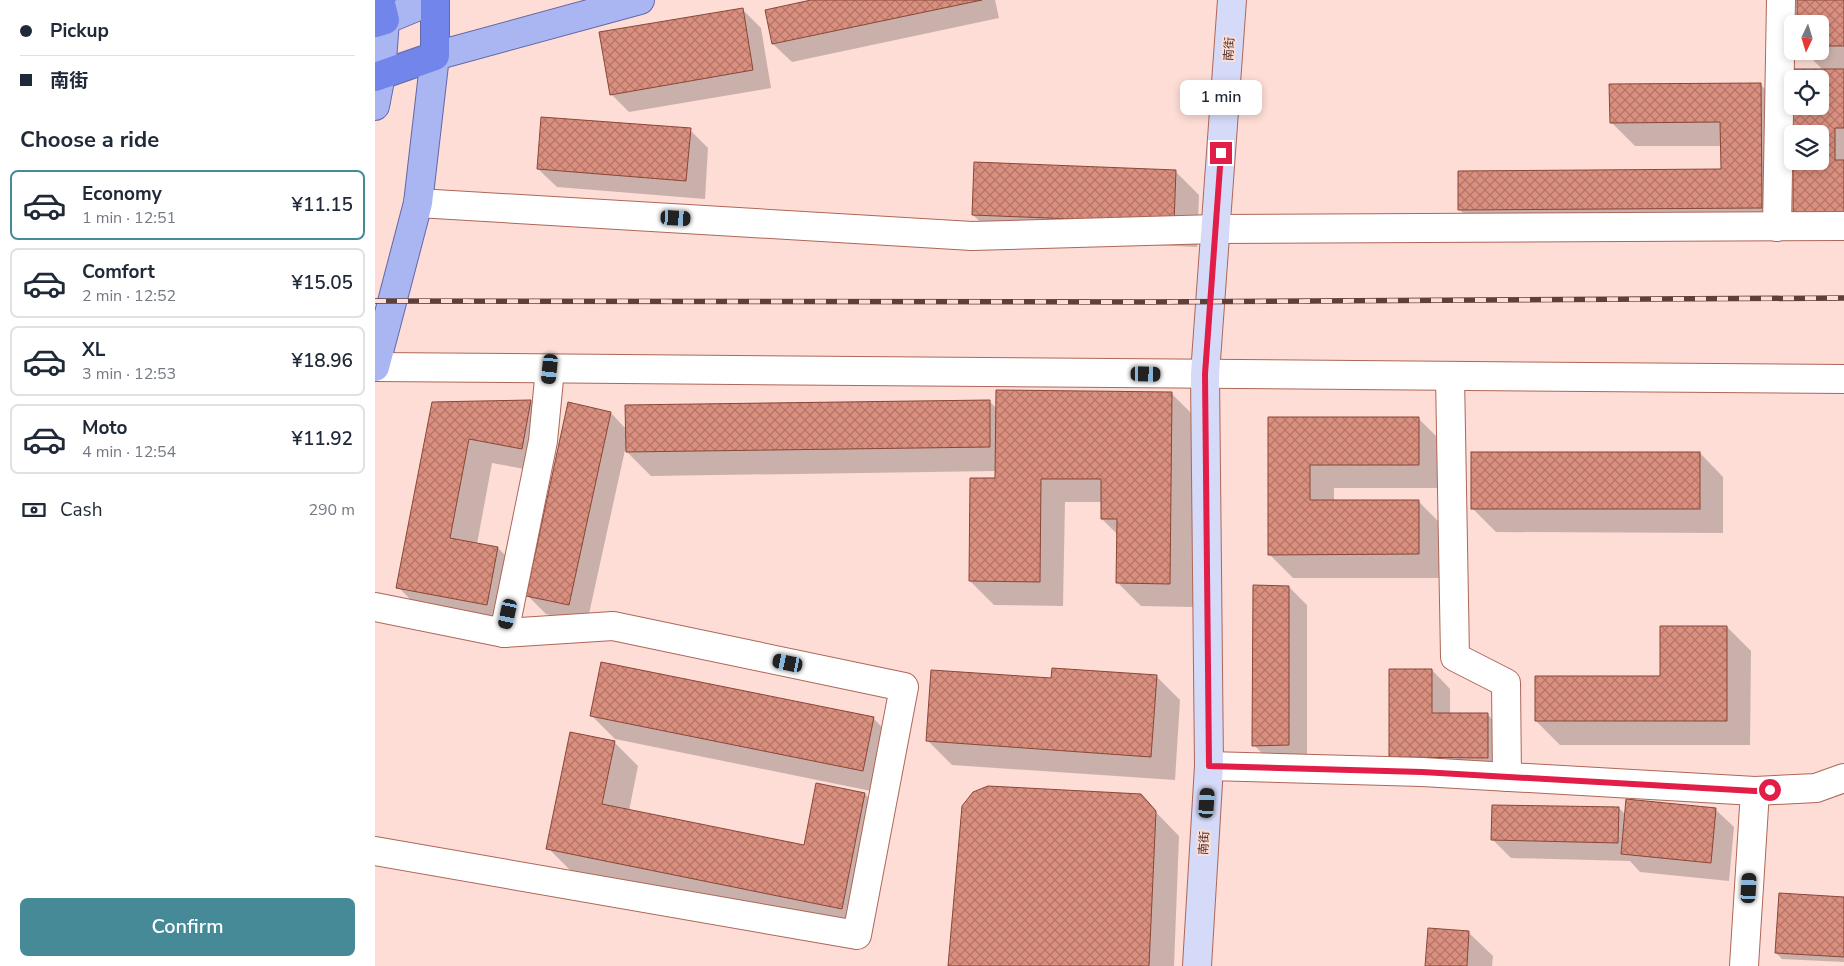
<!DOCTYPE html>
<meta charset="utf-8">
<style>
body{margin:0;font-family:"Nunito Sans","Noto Sans SC",sans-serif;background:#f2f2f3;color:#1f2937;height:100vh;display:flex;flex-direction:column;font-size:19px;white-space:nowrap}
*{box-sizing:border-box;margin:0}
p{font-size:16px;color:#747a83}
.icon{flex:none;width:28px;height:28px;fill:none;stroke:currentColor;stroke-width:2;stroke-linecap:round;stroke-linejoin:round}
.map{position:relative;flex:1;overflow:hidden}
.drawer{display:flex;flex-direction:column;background:#fff;width:375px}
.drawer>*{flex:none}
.banner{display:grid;align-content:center;height:110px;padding:0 20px;background:#fff}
.needle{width:32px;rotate:184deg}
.controls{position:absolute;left:1409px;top:15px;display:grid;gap:10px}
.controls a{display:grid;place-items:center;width:45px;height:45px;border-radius:8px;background:#fff;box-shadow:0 2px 8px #0003;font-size:25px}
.end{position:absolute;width:22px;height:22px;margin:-11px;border:6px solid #e11d48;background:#fff;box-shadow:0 0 0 2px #fff}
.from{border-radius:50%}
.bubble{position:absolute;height:35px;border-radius:8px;background:#fff;box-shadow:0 2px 8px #0003;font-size:16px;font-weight:600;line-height:35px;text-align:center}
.car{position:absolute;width:15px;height:30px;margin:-15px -8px;border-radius:6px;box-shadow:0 0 4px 1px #0007;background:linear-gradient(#222 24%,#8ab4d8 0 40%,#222 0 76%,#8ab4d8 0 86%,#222 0)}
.banner b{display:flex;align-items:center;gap:18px;height:48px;font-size:19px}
.banner b+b{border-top:1px solid #e0e1e3}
.banner i{width:12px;height:12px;background:#1f2937}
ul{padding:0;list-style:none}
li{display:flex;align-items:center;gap:15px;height:70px;margin:0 10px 8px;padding:0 10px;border:2px solid #e0e1e3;border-radius:8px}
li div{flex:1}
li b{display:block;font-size:19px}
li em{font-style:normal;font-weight:600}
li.selected{border-color:#468a98}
li>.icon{width:45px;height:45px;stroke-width:1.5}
h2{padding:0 20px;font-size:22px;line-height:60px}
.pay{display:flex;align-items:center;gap:12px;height:55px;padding:0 20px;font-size:19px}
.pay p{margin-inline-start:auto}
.primary-button{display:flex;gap:10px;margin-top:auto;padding:10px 20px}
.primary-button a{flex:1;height:58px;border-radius:8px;background:#468a98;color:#fff;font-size:20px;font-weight:600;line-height:58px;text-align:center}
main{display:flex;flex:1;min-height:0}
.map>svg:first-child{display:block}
</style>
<main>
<section class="drawer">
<div class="banner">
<b><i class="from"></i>Pickup</b>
<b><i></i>南街</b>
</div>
<h2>Choose a ride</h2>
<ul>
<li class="selected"><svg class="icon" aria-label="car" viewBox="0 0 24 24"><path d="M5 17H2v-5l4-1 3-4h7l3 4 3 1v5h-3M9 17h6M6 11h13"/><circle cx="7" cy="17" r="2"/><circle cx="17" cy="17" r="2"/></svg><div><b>Economy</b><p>1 min · 12:51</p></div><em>¥11.15</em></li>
<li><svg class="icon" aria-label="car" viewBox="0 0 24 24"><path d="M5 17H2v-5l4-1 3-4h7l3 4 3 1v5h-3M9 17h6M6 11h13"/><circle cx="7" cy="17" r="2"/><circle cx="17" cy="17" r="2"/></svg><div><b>Comfort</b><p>2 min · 12:52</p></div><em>¥15.05</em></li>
<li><svg class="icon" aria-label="car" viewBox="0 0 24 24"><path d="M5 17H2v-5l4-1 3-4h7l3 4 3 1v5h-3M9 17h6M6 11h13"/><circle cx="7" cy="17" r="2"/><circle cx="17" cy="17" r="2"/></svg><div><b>XL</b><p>3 min · 12:53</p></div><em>¥18.96</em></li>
<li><svg class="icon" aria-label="car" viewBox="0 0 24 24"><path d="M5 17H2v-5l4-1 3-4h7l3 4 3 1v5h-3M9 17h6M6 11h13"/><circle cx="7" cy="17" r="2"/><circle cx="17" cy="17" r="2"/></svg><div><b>Moto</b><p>4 min · 12:54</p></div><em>¥11.92</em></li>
</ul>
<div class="pay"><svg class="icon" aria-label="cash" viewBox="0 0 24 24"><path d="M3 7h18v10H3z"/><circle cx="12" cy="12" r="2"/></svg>Cash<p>290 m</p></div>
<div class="primary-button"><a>Confirm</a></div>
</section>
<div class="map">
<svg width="1469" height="966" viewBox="0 0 1469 966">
<defs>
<pattern id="building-cross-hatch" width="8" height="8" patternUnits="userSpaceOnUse" patternTransform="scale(1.25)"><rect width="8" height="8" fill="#da8f7f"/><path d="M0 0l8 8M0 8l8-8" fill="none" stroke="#b37568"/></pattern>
</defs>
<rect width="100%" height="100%" fill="#fdddd5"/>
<g fill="#0003">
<polygon points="442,0 620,0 624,18 417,62 398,44 391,11"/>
<polygon points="1423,0 1469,0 1469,240 1445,161 1445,106 1448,70 1429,51 1445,51 1445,24"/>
<polygon points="367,9 386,28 396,88 254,112 236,94"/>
<polygon points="1385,84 1409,108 1410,232 1109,234 1085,210 1347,170 1347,146 1260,146 1236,122"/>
<polygon points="315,130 333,148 330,199 182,187 163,169"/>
<polygon points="800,171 824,195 822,247 622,238 598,215"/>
<polygon points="796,393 820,417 818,607 766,606 742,582 743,535 727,519 727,502 690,502 688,606 619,605 595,581 621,479 621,471 276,476 250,450 212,623 171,614 152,595 236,413 251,429 614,401 622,409"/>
<polygon points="156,401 179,425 171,473 117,463 102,544 123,548 147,572 136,628 47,611 23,587 58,403"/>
<polygon points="894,418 1043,418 1067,442 1067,488 959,488 959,502 1044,502 1068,526 1067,578 918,578 894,554"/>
<polygon points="1325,453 1348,477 1348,533 1121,532 1097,508"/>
<polygon points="914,587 932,605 932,763 897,764 879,745"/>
<polygon points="1352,627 1376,651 1375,745 1185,745 1161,721 1286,677"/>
<polygon points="1057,670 1075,689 1075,714 1112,714 1131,733 1131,775 1034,775 1016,757"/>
<polygon points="781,676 805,700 800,780 577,765 553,741 678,679"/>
<polygon points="216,715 498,718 522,742 511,794 240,739"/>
<polygon points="239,742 263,766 254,811 430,847 490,794 514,818 490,932 197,872 173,848"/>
<polygon points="598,793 765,796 804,836 799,966 575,966 588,806"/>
<polygon points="1244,808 1251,815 1340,809 1359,827 1354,881 1265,872 1255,861 1136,858 1118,840"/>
<polygon points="1469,898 1469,962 1407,959 1401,953"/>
<polygon points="1094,933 1118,956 1117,966 1052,966"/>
</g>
<g fill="url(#building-cross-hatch)" stroke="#894738" fill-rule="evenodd">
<polygon points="436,0 607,0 397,44 390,10"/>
<polygon points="1422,0 1469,0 1469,46 1445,46 1445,24 1422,24"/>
<polygon points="368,8 378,70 235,95 224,32"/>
<path d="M1417,69H1469V128H1460V160H1469V216H1418V161H1445V134H1418V143ZM1418,79H1445V106H1418Z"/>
<polygon points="1386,83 1387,208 1083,210 1083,171 1346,169 1345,122 1235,123 1234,84"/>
<polygon points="166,117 316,128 311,181 162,169"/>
<polygon points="599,162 801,170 799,223 597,215"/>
<polygon points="621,390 797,392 795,584 741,583 742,519 726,519 726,479 666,479 665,582 594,581 595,478 620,478"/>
<polygon points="156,400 147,449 94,439 75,538 123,547 112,605 21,588 57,402"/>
<polygon points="615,400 615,447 251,452 250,405"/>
<polygon points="193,402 236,412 194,605 151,596"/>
<polygon points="893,417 1044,417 1044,465 935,465 935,500 1044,500 1044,554 893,555"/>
<rect x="1096" y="452" width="229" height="57"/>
<polygon points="878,585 914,586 914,745 877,746"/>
<polygon points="1285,626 1352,626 1352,721 1160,721 1160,676 1285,676"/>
<polygon points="226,662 499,717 488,771 215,716"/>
<polygon points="677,668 782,675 776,757 551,741 556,670 676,678"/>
<polygon points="1014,669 1057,669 1057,713 1113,713 1113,758 1014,757"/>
<polygon points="195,732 240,741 227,804 429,845 441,783 490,793 467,909 171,849"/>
<polygon points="613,786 766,794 781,811 774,966 573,966 587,806 598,792"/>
<polygon points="1251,799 1341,808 1336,863 1246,854"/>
<polygon points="1117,805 1244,807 1243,843 1116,840"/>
<polygon points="1404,893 1469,897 1469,957 1400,953"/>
<polygon points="1053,928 1094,931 1092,966 1050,966"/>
</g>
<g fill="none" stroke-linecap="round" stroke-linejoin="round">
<defs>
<g id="street">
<polyline points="43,203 597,236 841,229 1469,226"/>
<polyline points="1402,227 1406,0"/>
<polyline points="0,367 1469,379"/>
<polyline points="1075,376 1080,657 1131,683 1132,777"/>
<polyline points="0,607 129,633 238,626 529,687 482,935 0,851"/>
<polyline points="129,633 168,441 175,369"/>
<polyline points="834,766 1047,772 1380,791 1441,788 1469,778"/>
<polyline points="1369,966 1380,791"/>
</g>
<polyline id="secondary" points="822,966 834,766 830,374 857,0"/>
<g id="primary">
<polyline points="0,106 6,75 10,20 58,0"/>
<polyline points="0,367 43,203 60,56 265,0"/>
</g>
<g id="highway">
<polyline points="0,23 10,20 5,0"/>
<polyline points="0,77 60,56 60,0"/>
</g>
</defs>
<use href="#street" stroke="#ad6758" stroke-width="30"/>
<use href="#secondary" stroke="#ad6758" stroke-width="30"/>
<use href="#primary" stroke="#6567a6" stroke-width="30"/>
<use href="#highway" stroke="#6567a6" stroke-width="30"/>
<use href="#street" stroke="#fff" stroke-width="28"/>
<use href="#secondary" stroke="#d5daf9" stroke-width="28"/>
<use href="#primary" stroke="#aab6f2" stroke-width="28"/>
<use href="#highway" stroke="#7285ea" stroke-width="28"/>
<defs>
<polyline id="rail" points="0,301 772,302 1469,298"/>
</defs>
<use href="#rail" stroke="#5f4039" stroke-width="5.5"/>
<use href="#rail" stroke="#fdddd5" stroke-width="4" stroke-dasharray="11" stroke-linecap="butt"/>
</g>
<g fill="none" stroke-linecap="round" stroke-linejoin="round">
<polyline stroke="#e11d48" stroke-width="6" points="846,153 830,374 834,766 1047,772 1380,791 1395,790"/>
</g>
<g text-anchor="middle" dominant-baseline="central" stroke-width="4" stroke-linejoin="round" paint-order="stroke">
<g font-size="12" fill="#4d2e27" stroke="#fdddd5">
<text transform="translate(854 49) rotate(-86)">南街</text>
<text transform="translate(829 843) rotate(-87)">南街</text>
</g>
</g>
</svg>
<div class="controls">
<a><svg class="needle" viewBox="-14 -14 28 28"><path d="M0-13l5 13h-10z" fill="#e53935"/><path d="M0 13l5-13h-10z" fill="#747a83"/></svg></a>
<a><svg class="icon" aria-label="locate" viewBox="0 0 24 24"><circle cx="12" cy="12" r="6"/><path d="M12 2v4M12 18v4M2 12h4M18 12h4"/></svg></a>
<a><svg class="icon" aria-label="layers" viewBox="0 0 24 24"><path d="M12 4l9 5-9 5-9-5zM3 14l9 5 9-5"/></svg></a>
</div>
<i class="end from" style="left:1395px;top:790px"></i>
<i class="end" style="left:846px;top:153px"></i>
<div class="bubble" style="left:805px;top:80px;width:82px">1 min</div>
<i class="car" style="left:301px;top:218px;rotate:93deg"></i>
<i class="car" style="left:175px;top:369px;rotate:186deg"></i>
<i class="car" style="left:771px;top:374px;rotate:91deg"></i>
<i class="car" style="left:133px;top:614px;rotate:192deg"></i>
<i class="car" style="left:413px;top:663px;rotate:282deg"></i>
<i class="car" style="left:832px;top:803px;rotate:4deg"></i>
<i class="car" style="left:1374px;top:888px;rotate:3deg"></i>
</div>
</main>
